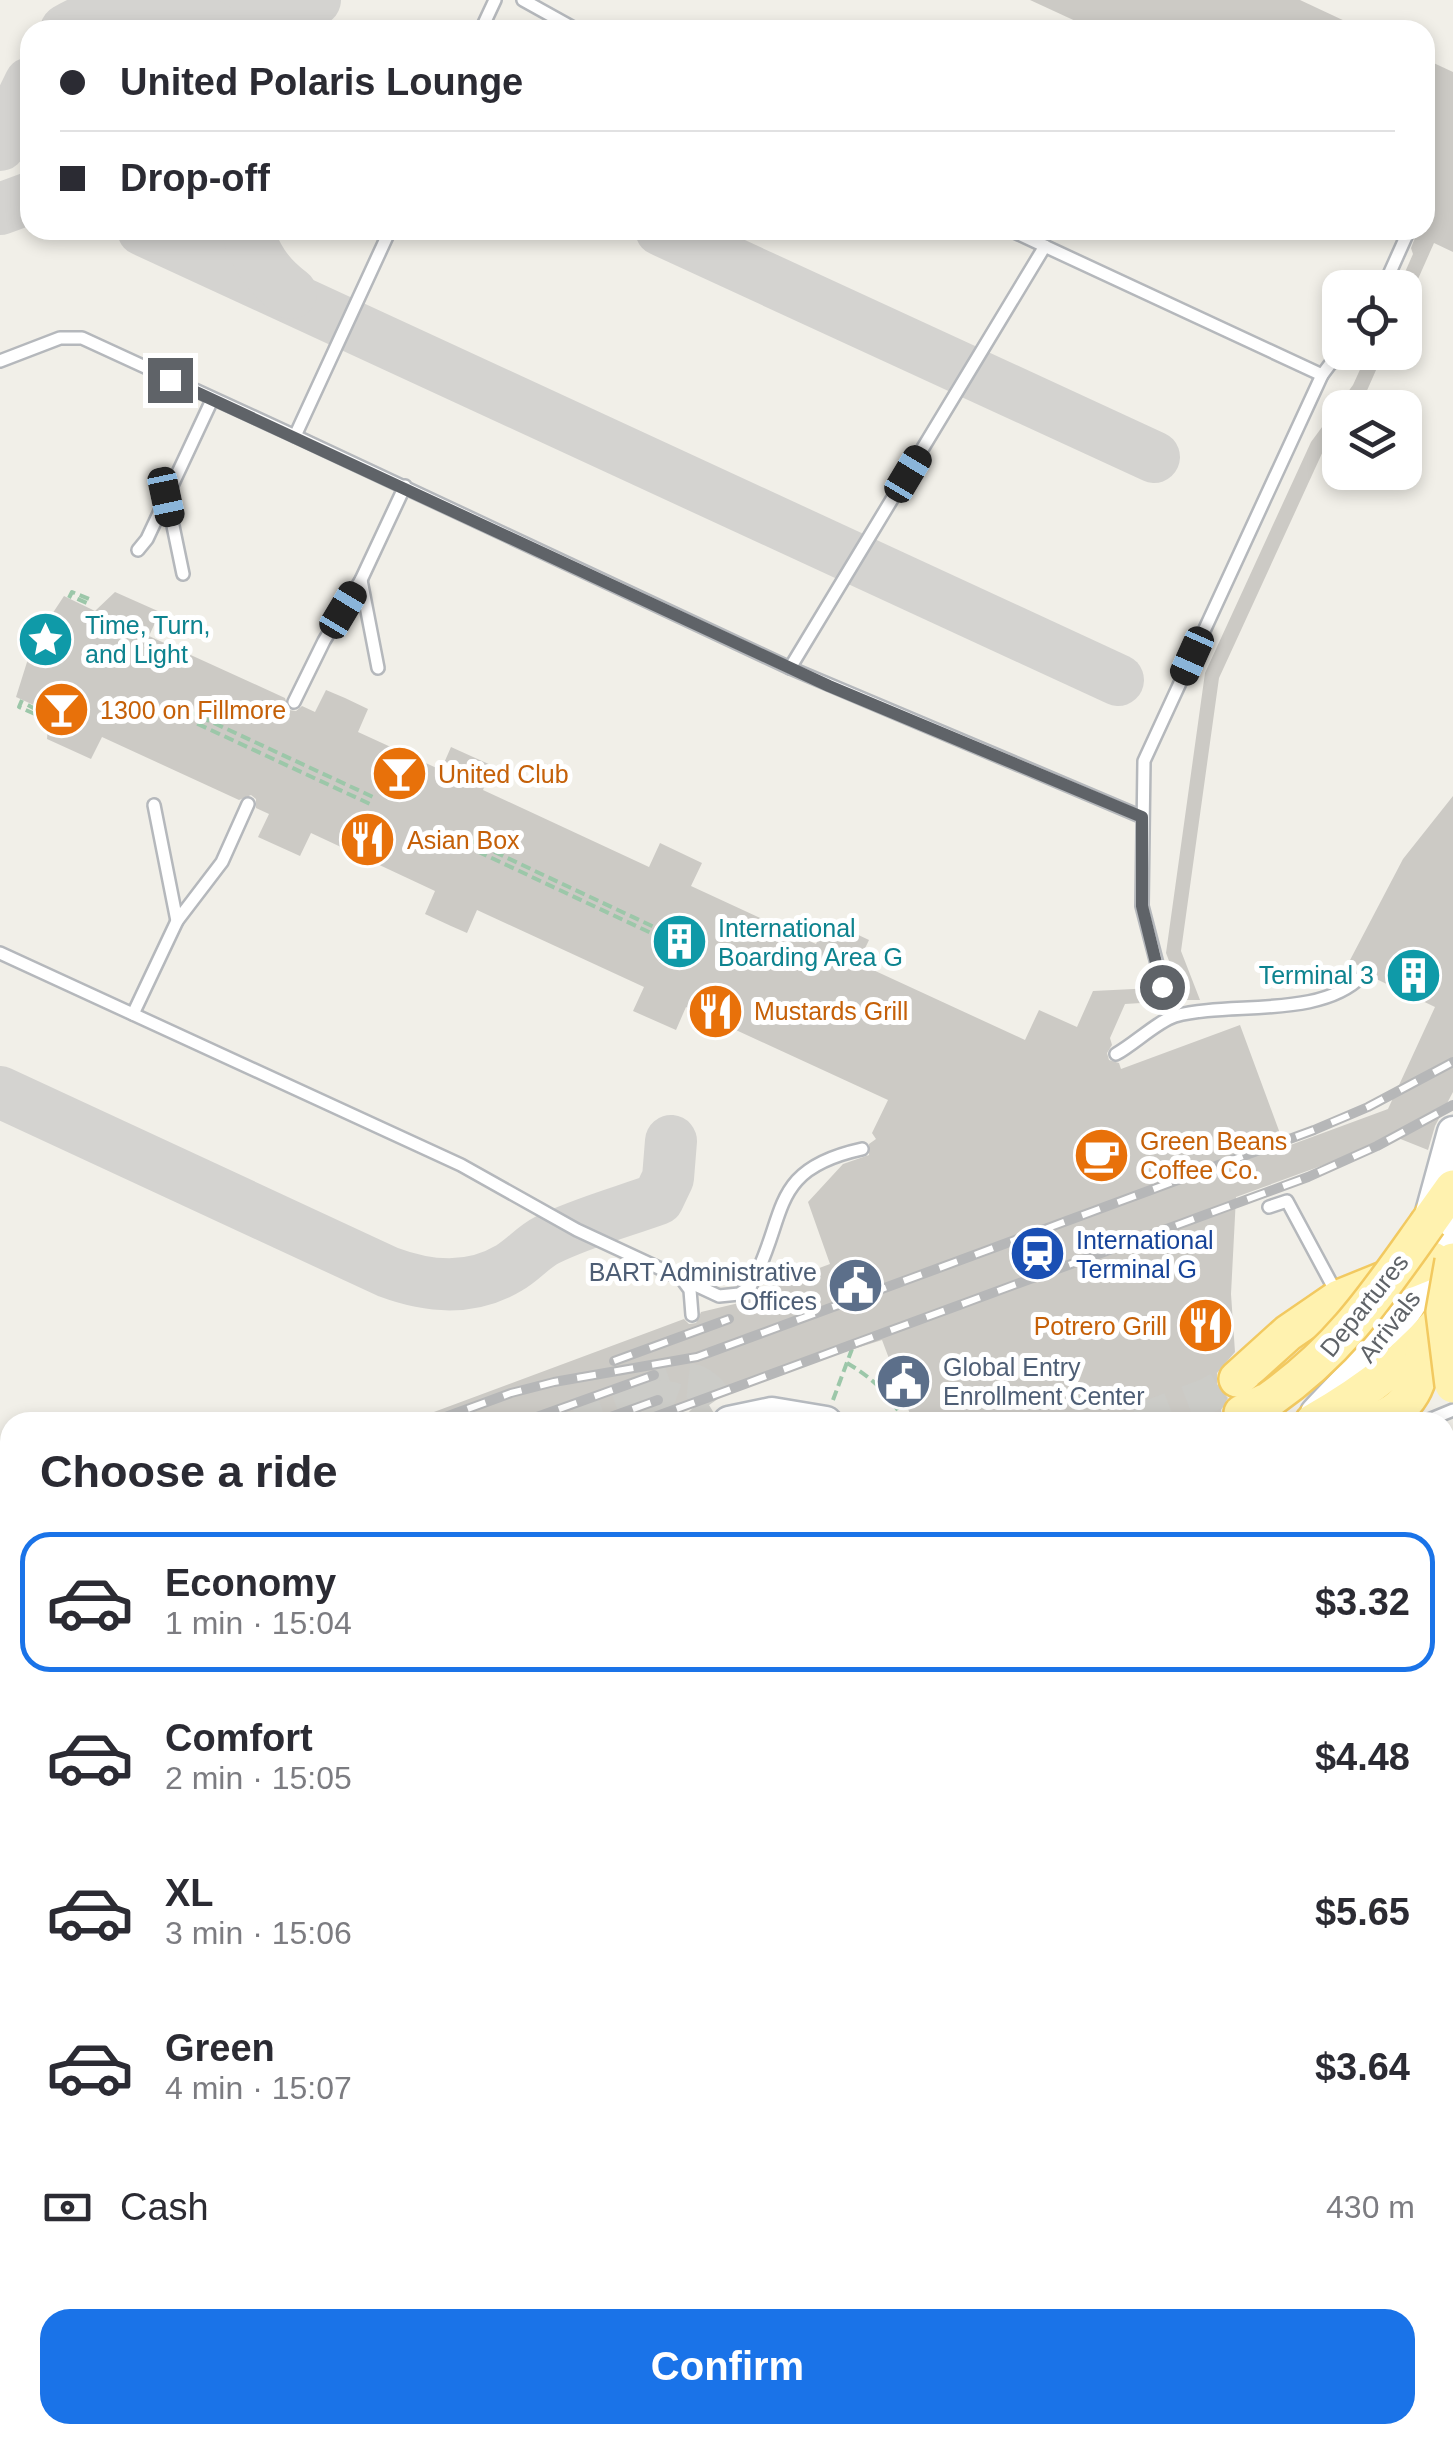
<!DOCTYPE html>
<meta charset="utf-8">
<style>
body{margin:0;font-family:Arial,sans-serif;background:#f7f7f7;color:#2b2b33;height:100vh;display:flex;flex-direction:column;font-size:38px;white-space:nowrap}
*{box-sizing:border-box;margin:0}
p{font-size:32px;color:#7c7c81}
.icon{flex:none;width:55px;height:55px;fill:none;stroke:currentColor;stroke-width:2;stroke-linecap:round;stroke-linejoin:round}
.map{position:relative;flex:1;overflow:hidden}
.panel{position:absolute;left:0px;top:1412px;width:1455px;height:1032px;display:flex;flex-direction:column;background:#fff;border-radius:30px 30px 0 0;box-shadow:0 5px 15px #0003}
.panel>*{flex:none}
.banner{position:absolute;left:20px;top:20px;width:1415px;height:220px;border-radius:30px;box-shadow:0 5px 15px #0003;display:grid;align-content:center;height:220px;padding:0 40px;background:#fff}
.fabs{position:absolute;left:1322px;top:270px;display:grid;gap:20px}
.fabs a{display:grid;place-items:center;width:100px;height:100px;border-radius:20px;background:#fff;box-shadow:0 5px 15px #0003;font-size:50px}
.end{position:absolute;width:45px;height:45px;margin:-22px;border:12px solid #5f6368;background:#fff;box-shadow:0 0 0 5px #fff}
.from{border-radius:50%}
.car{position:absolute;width:30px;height:60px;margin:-30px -15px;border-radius:12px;box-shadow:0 0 8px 2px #0007;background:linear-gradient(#222 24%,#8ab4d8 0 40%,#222 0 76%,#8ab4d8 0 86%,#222 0)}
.banner b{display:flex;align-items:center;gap:35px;height:95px;font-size:38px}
.banner b+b{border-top:2px solid #e1e1e2}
.banner i{width:25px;height:25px;background:#2b2b33}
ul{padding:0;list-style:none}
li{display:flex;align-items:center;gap:30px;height:140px;margin:0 20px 15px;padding:0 20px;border:5px solid transparent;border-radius:30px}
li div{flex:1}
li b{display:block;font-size:38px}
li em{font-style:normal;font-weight:700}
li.selected{border-color:#1a73e8}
li>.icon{width:90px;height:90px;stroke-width:1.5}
h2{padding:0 40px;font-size:45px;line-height:120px}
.pay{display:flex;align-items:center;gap:25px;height:110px;padding:0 40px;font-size:38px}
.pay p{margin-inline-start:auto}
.cta{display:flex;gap:20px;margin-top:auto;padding:20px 40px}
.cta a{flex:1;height:115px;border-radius:30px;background:#1a73e8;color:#fff;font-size:40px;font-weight:700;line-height:115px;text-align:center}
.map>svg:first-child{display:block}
</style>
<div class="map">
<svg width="1453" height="2443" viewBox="0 0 1453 2443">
<defs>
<pattern id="grass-tufts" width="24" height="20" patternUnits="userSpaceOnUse" patternTransform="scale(2.5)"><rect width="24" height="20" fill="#c5e8c5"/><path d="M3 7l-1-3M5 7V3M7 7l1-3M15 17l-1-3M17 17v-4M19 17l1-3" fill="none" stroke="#a3c0a4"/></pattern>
</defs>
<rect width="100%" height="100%" fill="#f1efe8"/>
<polygon fill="url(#grass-tufts)" points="10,1967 10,2016 0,2018 0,1971"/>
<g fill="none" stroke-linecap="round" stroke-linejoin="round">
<g stroke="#d4d3d0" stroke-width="52">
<path d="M198,16C242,33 275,24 315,0"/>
<path d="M66,30C118,0 166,0 218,30"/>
<polyline points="0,145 30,83"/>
<polyline points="0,209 30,198"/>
<polyline points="143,230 1118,680"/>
<path d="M247,230C256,257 267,275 291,293"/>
<polyline points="661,230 1154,457"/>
<path d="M0,1092L388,1272C428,1287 471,1291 509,1268C523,1260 533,1247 547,1240C581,1223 622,1212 658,1199L668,1178L671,1141"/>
<polyline points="671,2443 675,2435"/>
</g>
</g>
<g fill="#cccac5">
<polygon points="1030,0 1300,0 1364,30 1095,30"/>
<polygon points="1425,59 1453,72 1453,252 1434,243 1414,288 1398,288 1413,254 1411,248 1418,230 1425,230"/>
<polygon points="1368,352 1384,352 1365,395 1355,408 1340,408 1340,427 1324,449 1219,678 1181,951 1200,1000 1184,1000 1166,953 1205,673 1311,442 1353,385"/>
<polygon points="115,592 160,612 149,636 285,698 289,710 296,711 302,706 315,712 326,690 345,698 368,709 358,732 441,770 451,747 493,766 483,790 649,867 660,843 702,863 691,886 816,944 827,921 852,932 869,940 858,963 1025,1040 1039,1010 1077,1027 1093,991 1154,988 1159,995 1157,1002 1125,1004 1110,1038 1112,1045 1107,1053 1109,1060 1119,1063 1121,1069 1240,1025 1285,1147 1388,1109 1435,1007 1372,977 1374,973 1366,968 1349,962 1403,859 1453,796 1453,1092 1435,1126 1428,1150 1398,1138 1236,1197 1231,1294 1235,1352 1217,1373 1217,1384 1228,1398 1221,1410 1223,1422 913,1422 882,1340 841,1353 839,1347 633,1422 407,1422 684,1319 689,1324 696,1323 701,1312 743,1302 758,1291 830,1264 808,1202 843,1164 869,1155 869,1144 876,1139 872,1133 888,1100 686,1007 676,1030 633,1011 644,987 477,910 467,933 451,926 425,914 435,891 311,833 300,856 258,837 269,814 256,808 256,799 251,795 239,800 102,737 91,759 47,739 49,712 16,697 33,643 64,596 95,611"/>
</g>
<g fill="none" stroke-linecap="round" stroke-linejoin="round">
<polyline stroke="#ccccc8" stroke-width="28" stroke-dasharray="28 14" stroke-linecap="butt" points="577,1422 640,1400"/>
<g stroke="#ccccc8" stroke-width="35" stroke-dasharray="35 18" stroke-linecap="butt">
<path d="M640,1400C684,1369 706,1374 728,1422"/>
<path d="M641,1400C666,1395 687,1399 699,1422"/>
<polyline points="1138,1422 1209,1395 1237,1379"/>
</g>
<defs>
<g id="service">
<polyline points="523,0 577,30"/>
<polyline points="481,30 495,0"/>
<polyline points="1010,230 1322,375 1144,761 1142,906 1163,987"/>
<polyline points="1383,288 1409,230"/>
<polyline points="0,361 60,338 82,338 295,436 390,230"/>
<polyline points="1322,375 1340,351"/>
<polyline points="295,436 790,668 1142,817"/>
<polyline points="167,497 183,574"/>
<polyline points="138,550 147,539 212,400"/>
<polyline points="361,580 378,668"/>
<polyline points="790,668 1045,246"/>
<polyline points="294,702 324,641 361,580 405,486"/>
<polyline points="154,805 177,921"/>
<path d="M0,953L461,1165L577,1230L719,1296L739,1294L750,1287C789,1216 766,1170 862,1149"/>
<polyline points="1166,1001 1171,1017"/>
<polyline points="133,1014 177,921 222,862 248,804"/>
<path d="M1116,1054C1133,1045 1158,1021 1175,1016C1230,1001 1320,1019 1362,976"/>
<polyline points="1269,1207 1287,1201 1337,1294"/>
<polyline points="684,1282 690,1290 692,1315"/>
<polyline points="1424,1422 1453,1410"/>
<polyline points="0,1486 10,1491"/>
<polyline points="1445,1498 1453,1495"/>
<polyline points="1445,1517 1453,1514"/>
<polyline points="1445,1530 1453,1527"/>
<polyline points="1448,1551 1453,1544"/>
<polyline points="1445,1740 1453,1743"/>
<polyline points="0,1752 10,1768"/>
<polyline points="0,1781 10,1778"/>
<polyline points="1445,2029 1453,2028"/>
<polyline points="0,2364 10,2361"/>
<polyline points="989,2435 1003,2441"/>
<polyline points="92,2443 105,2435"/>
<polyline points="284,2443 289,2435"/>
<polyline points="818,2443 821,2435"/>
</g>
<g id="minor">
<polyline points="1445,1456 1453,1453"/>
<polyline points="1445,1481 1453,1478"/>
</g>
<g id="tertiary">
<polyline points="0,1610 10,1609"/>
<polyline points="0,1637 10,1642"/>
<polyline points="1445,1679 1453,1678"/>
<polyline points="0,1686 10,1693"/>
<polyline points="189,2443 201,2435"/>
</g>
<g id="secondary">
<polyline points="1430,1216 1453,1132"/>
<path d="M1316,1413C1351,1375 1390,1340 1416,1295C1431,1271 1440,1243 1453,1218"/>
<polyline points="729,1422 772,1413 826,1422"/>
<polyline points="0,1799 10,1795"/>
</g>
<g id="primary">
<polyline points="1428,1223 1453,1188"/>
<polyline points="1237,1379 1288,1333 1339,1298 1433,1260"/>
<polyline points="1242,1413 1269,1400"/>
<path d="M1313,1422C1367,1391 1416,1355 1453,1305"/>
<path d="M1368,1422C1412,1413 1422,1380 1425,1339"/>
<polyline points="1445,1601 1453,1603"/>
<polyline points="1445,1643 1453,1643"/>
<polyline points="0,1880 10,1878"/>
<polyline points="0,2144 10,2138"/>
</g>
<g id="motorway">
<polyline points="0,1846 10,1843"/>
<polyline points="0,1952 10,1947"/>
<polyline points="0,2031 10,2029"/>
<polyline points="0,2066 10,2062"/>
<polyline points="0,2099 10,2094"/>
<polyline points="0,2168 10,2163"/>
</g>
</defs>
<use href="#service" stroke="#b5b8bc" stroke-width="16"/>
<use href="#minor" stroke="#b5b8bc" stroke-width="28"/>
<use href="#tertiary" stroke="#b5b8bc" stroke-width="32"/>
<use href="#secondary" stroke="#b6babf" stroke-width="35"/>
<use href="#primary" stroke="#f2c960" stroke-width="40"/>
<use href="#motorway" stroke="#f9ab00" stroke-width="45"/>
<g stroke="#9cc7a9" stroke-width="4" stroke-dasharray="10 5" stroke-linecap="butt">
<polyline points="69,598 72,592 89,599 87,603 73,597"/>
<polyline points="22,700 19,707 35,714 37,710 24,703"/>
<polyline points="173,704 373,797"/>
<polyline points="170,711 370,804"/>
<polyline points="467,839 688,943"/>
<polyline points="464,845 685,949"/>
<path d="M847,1363C874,1379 890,1395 905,1422"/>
<polyline points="833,1400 852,1349"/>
</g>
<use href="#service" stroke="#fff" stroke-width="11"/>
<use href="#minor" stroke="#fff" stroke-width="22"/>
<use href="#tertiary" stroke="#fff" stroke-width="28"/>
<use href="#secondary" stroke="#fff" stroke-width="30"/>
<use href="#primary" stroke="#fff2af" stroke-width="35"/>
<use href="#motorway" stroke="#fde293" stroke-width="40"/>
<defs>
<g id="rail">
<polyline points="614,1361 729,1319"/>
<polyline points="432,1422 511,1393 554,1382 697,1357 1314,1130 1368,1107 1453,1062"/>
<polyline points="523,1422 654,1375"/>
<polyline points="597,1422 658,1400"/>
<polyline points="641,1422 1308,1177 1377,1146 1453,1105"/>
<polyline points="0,1586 10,1582"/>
<polyline points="0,1611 10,1609"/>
<polyline points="0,1643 10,1639"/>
<polyline points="1445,1817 1453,1814"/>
<polyline points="1445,1861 1453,1858"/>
<polyline points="0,2348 10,2344"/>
<polyline points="0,2389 10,2386"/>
</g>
</defs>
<use href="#rail" stroke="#b6b7b8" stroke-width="10"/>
<use href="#rail" stroke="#fff" stroke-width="6" stroke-dasharray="19" stroke-linecap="butt"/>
<defs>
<polyline id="secondary-bridge" points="0,2208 10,2204"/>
<g id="primary-bridge">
<polyline points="1453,1261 1444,1312 1453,1385"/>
<path d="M1269,1400C1342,1349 1378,1293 1428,1223"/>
</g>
</defs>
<use href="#secondary-bridge" stroke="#b6babf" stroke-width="35" stroke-linecap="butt"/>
<use href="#primary-bridge" stroke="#f2c960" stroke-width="40" stroke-linecap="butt"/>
<use href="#secondary-bridge" stroke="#fff" stroke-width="30"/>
<use href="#primary-bridge" stroke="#fff2af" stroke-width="35"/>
</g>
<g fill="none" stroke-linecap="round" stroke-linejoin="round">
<polyline stroke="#5f6368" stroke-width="12" points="170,380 829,686 1142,817 1142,906 1162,987"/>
</g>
<defs>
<symbol id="sight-disc" viewBox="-11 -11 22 22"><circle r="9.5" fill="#0f9aa8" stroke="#fff"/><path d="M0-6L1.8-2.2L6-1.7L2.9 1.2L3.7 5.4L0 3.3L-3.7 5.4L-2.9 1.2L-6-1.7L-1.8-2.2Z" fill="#fff"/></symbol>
<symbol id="bar-disc" viewBox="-11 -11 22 22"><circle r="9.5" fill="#e8710a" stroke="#fff"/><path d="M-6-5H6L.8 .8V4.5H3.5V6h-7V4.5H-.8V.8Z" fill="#fff"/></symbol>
<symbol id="restaurant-disc" viewBox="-11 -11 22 22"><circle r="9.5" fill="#e8710a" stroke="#fff"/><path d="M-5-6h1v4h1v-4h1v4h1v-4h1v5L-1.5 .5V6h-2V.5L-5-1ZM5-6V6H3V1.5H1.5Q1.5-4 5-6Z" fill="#fff"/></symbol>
<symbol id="building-disc" viewBox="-11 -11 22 22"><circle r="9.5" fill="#0f9aa8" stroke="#fff"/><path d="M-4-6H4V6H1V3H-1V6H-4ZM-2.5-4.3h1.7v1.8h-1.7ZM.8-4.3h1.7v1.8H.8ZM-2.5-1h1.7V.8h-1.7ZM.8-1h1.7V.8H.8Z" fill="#fff"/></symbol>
<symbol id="cafe-disc" viewBox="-11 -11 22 22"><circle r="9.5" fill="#e8710a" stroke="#fff"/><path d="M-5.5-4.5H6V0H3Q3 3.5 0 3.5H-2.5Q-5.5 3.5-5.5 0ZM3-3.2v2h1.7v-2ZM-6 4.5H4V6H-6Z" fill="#fff"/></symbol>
<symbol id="station-disc" viewBox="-11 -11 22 22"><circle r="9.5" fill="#1a4fb4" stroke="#fff"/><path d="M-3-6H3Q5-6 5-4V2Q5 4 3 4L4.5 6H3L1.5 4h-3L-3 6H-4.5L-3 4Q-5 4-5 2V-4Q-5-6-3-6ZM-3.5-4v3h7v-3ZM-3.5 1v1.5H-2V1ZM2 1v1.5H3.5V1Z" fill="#fff"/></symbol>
<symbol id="civic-disc" viewBox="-11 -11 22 22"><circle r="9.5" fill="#5c6f8a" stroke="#fff"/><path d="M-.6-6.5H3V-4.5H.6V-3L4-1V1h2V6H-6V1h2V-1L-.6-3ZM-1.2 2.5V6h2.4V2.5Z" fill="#fff"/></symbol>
</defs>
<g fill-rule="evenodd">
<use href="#sight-disc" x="14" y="608" width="63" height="63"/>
<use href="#bar-disc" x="30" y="678" width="63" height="63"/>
<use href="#bar-disc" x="368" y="742" width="63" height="63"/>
<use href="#restaurant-disc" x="336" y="808" width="63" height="63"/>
<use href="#building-disc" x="648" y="910" width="63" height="63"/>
<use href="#building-disc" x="1382" y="944" width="63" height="63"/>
<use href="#restaurant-disc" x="684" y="980" width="63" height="63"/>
<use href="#cafe-disc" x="1070" y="1124" width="63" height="63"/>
<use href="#station-disc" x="1006" y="1222" width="63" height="63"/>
<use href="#civic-disc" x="824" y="1254" width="63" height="63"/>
<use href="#restaurant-disc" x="1174" y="1294" width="63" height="63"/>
<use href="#civic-disc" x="872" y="1350" width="63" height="63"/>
</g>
<g text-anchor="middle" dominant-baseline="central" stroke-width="10" stroke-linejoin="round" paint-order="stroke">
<g font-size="25" fill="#0d838f" stroke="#fff" text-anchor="start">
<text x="85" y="625">Time, Turn,<tspan x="85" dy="29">and Light</tspan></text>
<text x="718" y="928">International<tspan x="718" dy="29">Boarding Area G</tspan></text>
<text x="1374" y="975" text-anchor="end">Terminal 3</text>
</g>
<g font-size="25" fill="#c56008" stroke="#fff" text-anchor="start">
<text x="100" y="710">1300 on Fillmore</text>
<text x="438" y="774">United Club</text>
<text x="407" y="840">Asian Box</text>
<text x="754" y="1011">Mustards Grill</text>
<text x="1140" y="1141">Green Beans<tspan x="1140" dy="29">Coffee Co.</tspan></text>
<text x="1167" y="1326" text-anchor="end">Potrero Grill</text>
</g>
<g font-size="25" fill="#164399" stroke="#fff" text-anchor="start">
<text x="1076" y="1240">International<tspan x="1076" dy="29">Terminal G</tspan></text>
</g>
<g font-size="25" fill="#4e5e75" stroke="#fff" text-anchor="end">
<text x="817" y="1272">BART Administrative<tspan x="817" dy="29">Offices</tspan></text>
<text x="943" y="1367" text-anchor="start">Global Entry<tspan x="943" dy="29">Enrollment Center</tspan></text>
</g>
<g font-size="25" fill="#5f6368" stroke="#fff">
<text transform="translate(1364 1305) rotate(-51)">Departures</text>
<text transform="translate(1389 1326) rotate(-52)">Arrivals</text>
</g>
</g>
</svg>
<div class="fabs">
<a><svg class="icon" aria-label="locate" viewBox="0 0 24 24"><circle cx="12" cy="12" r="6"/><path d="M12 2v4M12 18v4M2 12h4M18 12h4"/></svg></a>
<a><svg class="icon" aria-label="layers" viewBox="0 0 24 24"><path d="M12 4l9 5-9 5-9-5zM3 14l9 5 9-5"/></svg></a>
</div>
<i class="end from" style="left:1162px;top:987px"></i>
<i class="end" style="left:170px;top:380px"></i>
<i class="car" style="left:908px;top:474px;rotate:31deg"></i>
<i class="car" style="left:166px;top:497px;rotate:168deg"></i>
<i class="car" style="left:343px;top:610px;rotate:31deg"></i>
<i class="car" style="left:1192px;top:656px;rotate:204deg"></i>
<div class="banner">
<b><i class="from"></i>United Polaris Lounge</b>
<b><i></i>Drop-off</b>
</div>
<section class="panel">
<h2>Choose a ride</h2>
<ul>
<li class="selected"><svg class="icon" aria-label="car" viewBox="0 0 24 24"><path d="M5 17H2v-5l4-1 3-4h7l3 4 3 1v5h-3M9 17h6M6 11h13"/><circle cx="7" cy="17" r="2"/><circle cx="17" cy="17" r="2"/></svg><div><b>Economy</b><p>1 min · 15:04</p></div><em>$3.32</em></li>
<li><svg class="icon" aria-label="car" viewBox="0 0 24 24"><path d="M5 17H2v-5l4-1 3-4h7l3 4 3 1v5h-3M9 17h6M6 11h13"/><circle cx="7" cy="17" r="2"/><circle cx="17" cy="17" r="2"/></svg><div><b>Comfort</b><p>2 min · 15:05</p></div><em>$4.48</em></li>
<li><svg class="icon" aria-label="car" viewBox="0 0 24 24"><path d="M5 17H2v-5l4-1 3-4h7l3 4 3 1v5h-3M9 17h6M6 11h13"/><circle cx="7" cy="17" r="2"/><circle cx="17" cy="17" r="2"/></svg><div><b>XL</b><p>3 min · 15:06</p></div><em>$5.65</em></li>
<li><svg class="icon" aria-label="car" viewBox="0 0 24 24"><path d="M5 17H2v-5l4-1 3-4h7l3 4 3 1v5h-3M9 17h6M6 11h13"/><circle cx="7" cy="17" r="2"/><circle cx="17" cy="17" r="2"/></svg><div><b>Green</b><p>4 min · 15:07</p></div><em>$3.64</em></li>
</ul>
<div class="pay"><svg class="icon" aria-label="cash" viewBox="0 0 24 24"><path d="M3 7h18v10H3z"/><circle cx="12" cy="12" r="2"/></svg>Cash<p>430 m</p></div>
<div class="cta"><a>Confirm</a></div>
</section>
</div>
